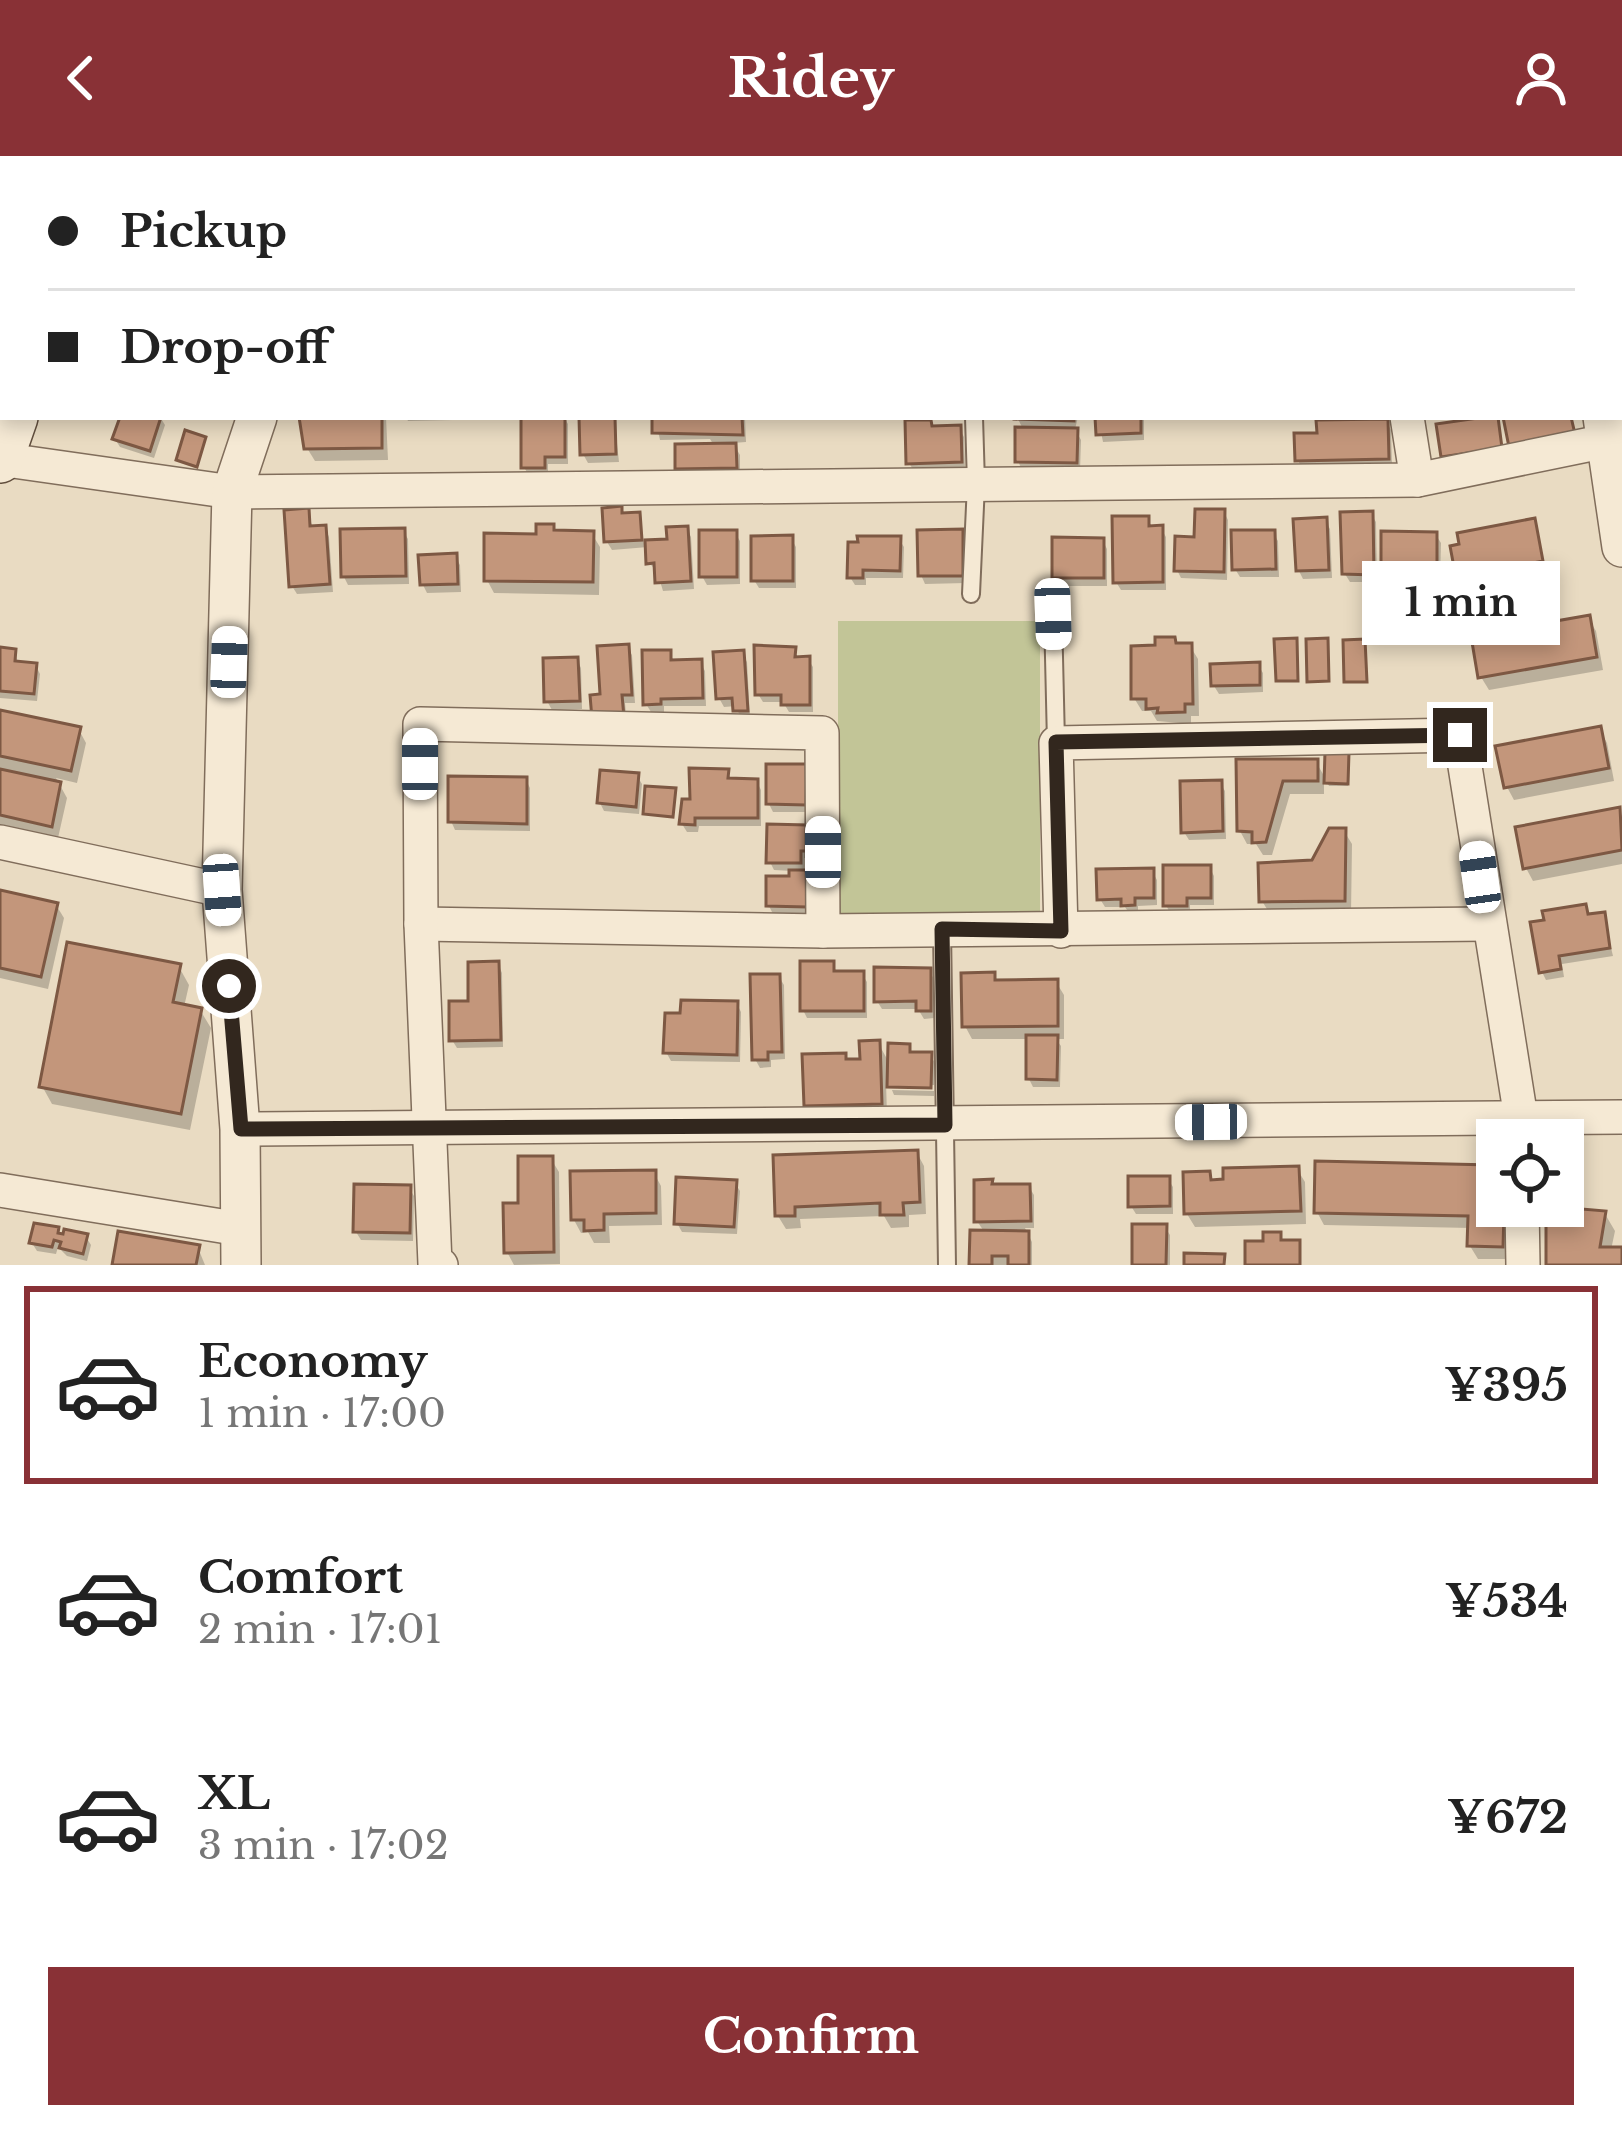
<!DOCTYPE html>
<meta charset="utf-8">
<style>
body{margin:0;font-family:"Libre Baskerville",serif;background:#f2f2f2;color:#222;height:100vh;display:flex;flex-direction:column;font-size:45px;white-space:nowrap}
*{box-sizing:border-box;margin:0}
p{font-size:39px;color:#767676}
.icon{flex:none;width:66px;height:66px;fill:none;stroke:currentColor;stroke-width:2;stroke-linecap:round;stroke-linejoin:round}
.map{position:relative;height:1109px;overflow:hidden}
.panel{display:flex;flex-direction:column;background:#fff;flex:1}
.panel>*{flex:none}
.banner{position:absolute;left:0px;top:0px;width:1623px;height:264px;box-shadow:0 6px 18px #0003;display:grid;align-content:center;height:264px;padding:0 48px;background:#fff}
.fabs{position:absolute;left:1476px;top:963px;display:grid;gap:24px}
.fabs a{display:grid;place-items:center;width:108px;height:108px;border-radius:0px;background:#fff;box-shadow:0 6px 18px #0003;font-size:60px}
.end{position:absolute;width:54px;height:54px;margin:-27px;border:15px solid #32271e;background:#fff;box-shadow:0 0 0 6px #fff}
.from{border-radius:50%}
.bubble{position:absolute;height:84px;border-radius:0px;background:#fff;box-shadow:0 6px 18px #0003;font-size:39px;font-weight:700;line-height:84px;text-align:center}
.car{position:absolute;width:36px;height:72px;margin:-36px -18px;border-radius:15px;box-shadow:0 0 9px 3px #0007;background:linear-gradient(#fff 24%,#345 0 40%,#fff 0 76%,#345 0 86%,#fff 0)}
.banner b{display:flex;align-items:center;gap:42px;height:114px;font-size:45px}
.banner b+b{border-top:3px solid #e0e0e0}
.banner i{width:30px;height:30px;background:#222}
ul{padding:21px 0 0;list-style:none}
li{display:flex;align-items:center;gap:36px;height:198px;margin:0 24px 18px;padding:0 24px;border:6px solid transparent;border-radius:0px}
li div{flex:1}
li b{display:block;font-size:45px}
li em{font-style:normal;font-weight:700}
li.on{border-color:#893136}
li>.icon{width:108px;height:108px;stroke-width:1.5}
.button{display:flex;gap:24px;margin-top:auto;padding:24px 48px}
.button a{flex:1;height:138px;border-radius:0px;background:#893136;color:#fff;font-size:48px;font-weight:700;line-height:138px;text-align:center}
header{display:flex;justify-content:space-between;align-items:center;height:156px;padding:0 48px;background:#893136;color:#fff;font-size:54px;font-weight:700}
.map>svg:first-child{display:block}
</style>
<header><svg class="icon" aria-label="back" viewBox="0 0 24 24"><path d="M15 5l-7 7 7 7"/></svg>Ridey<svg class="icon" aria-label="person" viewBox="0 0 24 24"><circle cx="12" cy="8" r="4"/><path d="M4 21q1-7 8-7t8 7"/></svg></header>
<div class="map">
<svg width="1622" height="1109" viewBox="0 0 1622 1109">
<rect width="100%" height="100%" fill="#e9dbc2"/>
<rect fill="#c2c597" x="838" y="465" width="202" height="297"/>
<g fill="#0003">
<polygon points="0,0 14,3 3,3 0,42"/>
<rect x="1074" y="0" width="32" height="3"/>
<polygon points="1274,0 1308,0 1309,3 1274,3"/>
<polygon points="1599,0 1622,0 1622,10 1620,3"/>
<polygon points="0,160 3,161 0,213"/>
<polygon points="123,261 160,261 165,269 154,302 120,291 115,283"/>
<polygon points="302,261 386,261 388,304 315,305 307,292"/>
<polygon points="406,261 453,261 453,264 408,265"/>
<polygon points="524,261 564,261 568,268 568,308 548,308 548,320 529,320 524,311"/>
<polygon points="582,261 614,261 619,306 588,307 583,298"/>
<polygon points="655,261 745,261 746,286 733,287 740,299 740,319 683,321 678,312 715,291 710,283 660,284"/>
<polygon points="896,261 949,261 926,261 933,273 959,272 964,281 965,314 914,315 909,307 908,261"/>
<polygon points="1078,261 1075,273 1081,284 1080,315 1022,314 1018,305 1024,275 1017,261"/>
<polygon points="1098,261 1144,261 1144,284 1103,286"/>
<polygon points="1386,266 1391,274 1392,310 1302,313 1298,304 1320,280"/>
<polygon points="620,353 624,360 638,359 644,387 670,386 687,373 691,381 694,433 663,435 657,415 649,407 648,391 612,394 607,386"/>
<polygon points="308,356 313,373 325,372 329,381 333,436 297,438 292,430"/>
<polygon points="1224,356 1228,364 1227,424 1181,422 1177,414"/>
<polygon points="1371,358 1376,366 1377,426 1350,426 1345,418"/>
<polygon points="1147,363 1153,373 1161,372 1166,381 1166,434 1121,434 1116,426"/>
<polygon points="1325,364 1330,373 1332,422 1303,423 1299,415"/>
<polygon points="1534,365 1546,413 1464,429 1459,421"/>
<polygon points="552,371 556,377 592,378 600,391 599,439 494,437 487,424"/>
<polygon points="403,375 408,383 409,428 348,429 344,421"/>
<polygon points="961,376 966,385 966,427 925,428 921,419"/>
<polygon points="735,377 740,385 740,428 707,429 702,420"/>
<polygon points="1273,377 1278,385 1279,421 1240,421 1235,413"/>
<polygon points="1436,379 1441,387 1440,424 1389,424 1384,416"/>
<polygon points="791,382 796,391 796,432 759,432 754,424"/>
<polygon points="899,383 904,391 903,422 866,422 866,429 855,429 850,421"/>
<polygon points="1103,385 1107,393 1107,430 1059,430 1054,421"/>
<polygon points="455,400 460,409 461,436 427,437 423,429"/>
<polygon points="1588,462 1596,475 1603,514 1489,534 1481,521"/>
<polygon points="1177,490 1190,490 1198,503 1199,560 1191,560 1191,568 1157,565 1151,555 1142,555 1134,542"/>
<polygon points="627,491 632,499 635,547 625,547 627,568 603,541"/>
<polygon points="0,494 14,496 19,508 36,510 40,518 37,545 0,542"/>
<polygon points="794,494 799,504 808,503 813,511 813,556 789,556 783,546 763,546 758,538"/>
<polygon points="669,497 675,507 700,506 705,515 706,550 664,550 664,556 651,556 646,548"/>
<polygon points="742,497 747,506 750,562 741,563 736,550 724,551 719,542"/>
<polygon points="577,504 581,512 582,553 552,554 547,545"/>
<polygon points="1258,509 1263,517 1263,536 1219,538 1214,530"/>
<polygon points="0,557 79,574 86,587 77,627 56,622 67,642 58,682 0,670"/>
<polygon points="1600,574 1607,587 1614,625 1514,644 1507,631"/>
<polygon points="1348,599 1348,630 1329,630 1324,620 1324,638 1290,638 1272,699 1263,699 1256,688 1247,688 1240,675 1239,606 1316,606 1327,625"/>
<polygon points="727,616 732,625 757,626 761,634 761,670 699,670 698,676 687,676 682,668 694,646"/>
<polygon points="810,619 809,656 773,656 769,648"/>
<polygon points="637,620 642,628 639,658 604,655 600,647"/>
<polygon points="526,624 530,632 530,675 455,674 451,665"/>
<polygon points="1220,627 1225,635 1226,683 1189,684 1184,676"/>
<polygon points="1618,654 1622,660 1622,708 1533,725 1526,712"/>
<polygon points="805,672 810,702 804,702 804,718 810,759 773,758 769,750 792,723 792,715 774,714 770,706"/>
<polygon points="1344,675 1352,688 1351,758 1270,758 1262,745 1313,707"/>
<polygon points="1210,712 1214,720 1214,749 1190,749 1190,757 1170,757 1166,749"/>
<polygon points="1152,715 1157,724 1157,749 1138,750 1138,757 1129,757 1125,751 1105,751 1100,743"/>
<polygon points="0,737 56,749 64,762 48,833 0,822"/>
<polygon points="1585,752 1590,761 1603,759 1613,800 1562,808 1564,821 1546,824 1542,816"/>
<polygon points="498,808 502,817 503,891 457,892 452,884"/>
<polygon points="832,808 838,818 862,818 867,826 867,862 807,862 803,854"/>
<polygon points="179,811 189,829 184,851 200,854 211,872 190,974 52,948 42,930"/>
<polygon points="929,815 934,823 934,862 924,863 918,853 882,853 877,845"/>
<polygon points="993,819 998,827 1056,826 1064,839 1064,883 1056,883 1061,890 1060,931 1033,931 1029,923 1029,883 972,883 965,870"/>
<polygon points="779,821 784,829 785,903 771,904 771,911 760,912 755,903"/>
<polygon points="737,848 741,856 740,906 671,905 666,896"/>
<polygon points="878,887 890,908 908,890 913,899 930,899 935,907 934,929 890,931 886,925 887,960 814,963 807,950 848,906 863,906"/>
<polygon points="892,934 934,935 934,940 894,939"/>
<polygon points="917,997 924,1010 926,1058 909,1059 909,1071 891,1072 884,1060 800,1063 801,1072 786,1073 778,1060 777,1002"/>
<polygon points="551,1003 559,1016 560,1108 514,1109 507,1096 521,1050"/>
<polygon points="1491,1012 1497,1023 1497,1060 1502,1060 1510,1073 1509,1103 1478,1103 1470,1090 1471,1072 1324,1069 1317,1056"/>
<polygon points="1297,1013 1305,1026 1306,1068 1195,1071 1187,1058 1208,1018 1213,1026"/>
<polygon points="654,1017 661,1030 662,1069 609,1070 610,1087 594,1087 588,1076 581,1077 574,1064"/>
<polygon points="1168,1023 1173,1031 1173,1058 1136,1058 1131,1050"/>
<polygon points="735,1027 740,1035 737,1078 682,1076 677,1067"/>
<polygon points="993,1031 1029,1031 1034,1039 1034,1072 1025,1072 1032,1086 1032,1109 972,1109 985,1077 977,1065"/>
<polygon points="409,1032 414,1040 413,1085 361,1084 356,1076"/>
<polygon points="1605,1058 1615,1075 1611,1094 1622,1094 1622,1109 1549,1109"/>
<polygon points="1165,1071 1170,1079 1170,1109 1135,1109"/>
<polygon points="57,1074 60,1080 86,1081 91,1089 87,1105 67,1100 58,1091 56,1098 37,1095 32,1087"/>
<polygon points="198,1092 205,1109 115,1109"/>
</g>
<g fill="#c3967b" stroke="#7d5843" stroke-width="3">
<rect x="1114" y="0" width="53" height="3"/>
<rect x="1207" y="0" width="48" height="3"/>
<polygon points="120,261 161,261 150,295 112,283"/>
<polygon points="299,261 382,261 382,292 304,293"/>
<polygon points="521,261 565,261 565,301 545,301 545,312 521,312"/>
<polygon points="579,261 615,261 616,298 580,299"/>
<polygon points="652,261 742,261 743,279 652,277"/>
<polygon points="1014,261 1074,261 1074,265 1014,263"/>
<polygon points="1095,261 1141,261 1141,277 1096,279"/>
<polygon points="1485,261 1498,261 1502,292 1441,301 1436,268"/>
<polygon points="1503,261 1571,261 1575,278 1509,291"/>
<polygon points="1388,263 1389,303 1295,305 1294,277 1317,277 1316,264"/>
<polygon points="905,264 931,264 932,270 961,269 962,306 906,308"/>
<polygon points="1015,271 1078,272 1077,307 1015,306"/>
<polygon points="185,274 206,281 197,311 176,304"/>
<polygon points="736,287 737,312 675,313 675,288"/>
<polygon points="622,350 622,357 640,356 642,384 604,386 602,352"/>
<polygon points="309,352 310,370 326,369 330,428 289,431 284,354"/>
<polygon points="1195,353 1225,353 1224,416 1174,415 1175,380 1194,381"/>
<polygon points="1373,355 1374,419 1342,418 1340,356"/>
<polygon points="1112,360 1149,360 1149,370 1163,369 1163,426 1113,427"/>
<polygon points="1327,361 1329,414 1296,415 1293,363"/>
<polygon points="1535,362 1543,405 1456,422 1450,390 1459,388 1457,377"/>
<polygon points="536,368 554,368 554,374 594,375 593,426 484,425 484,377 536,378"/>
<polygon points="688,370 691,425 655,427 654,407 646,408 645,384 667,383 666,371"/>
<polygon points="405,372 406,420 341,421 340,373"/>
<polygon points="963,373 963,420 918,420 917,374"/>
<rect x="699" y="374" width="38" height="47"/>
<polygon points="1231,374 1275,374 1276,413 1232,414"/>
<polygon points="1381,375 1437,376 1437,417 1381,416"/>
<polygon points="793,379 793,425 751,425 751,380"/>
<polygon points="857,380 901,380 900,415 863,414 863,422 847,422 848,386 858,386"/>
<polygon points="1052,381 1104,382 1104,422 1052,422"/>
<polygon points="457,397 458,428 420,429 418,399"/>
<polygon points="1590,459 1597,501 1478,522 1471,480"/>
<polygon points="1155,481 1175,481 1176,487 1192,487 1193,548 1185,548 1185,556 1157,557 1158,552 1146,553 1146,543 1131,543 1131,490 1155,489"/>
<polygon points="1297,482 1298,525 1276,525 1274,483"/>
<polygon points="1328,482 1329,525 1307,526 1306,483"/>
<polygon points="1365,483 1367,526 1344,526 1343,484"/>
<polygon points="629,488 632,539 622,539 624,561 592,563 590,539 600,538 597,490"/>
<polygon points="754,489 796,491 795,501 810,500 810,549 781,549 781,539 755,539"/>
<polygon points="0,491 16,493 15,505 37,507 34,538 0,535"/>
<polygon points="642,494 671,494 671,504 702,503 703,542 661,543 661,548 643,549"/>
<polygon points="744,494 748,555 733,555 732,542 716,543 713,496"/>
<polygon points="578,501 580,545 544,546 543,502"/>
<polygon points="1260,506 1260,529 1211,530 1210,508"/>
<polygon points="0,554 81,571 71,615 0,600"/>
<polygon points="1601,570 1609,612 1504,632 1495,590"/>
<polygon points="1325,596 1349,596 1348,628 1324,627"/>
<polygon points="1236,603 1318,603 1318,625 1283,625 1266,686 1252,687 1252,676 1237,675"/>
<polygon points="766,608 807,608 806,649 766,648"/>
<polygon points="689,612 729,613 728,622 758,623 758,662 695,662 695,669 679,668 682,643 690,643"/>
<polygon points="0,613 61,626 52,671 0,659"/>
<polygon points="600,614 639,617 636,651 597,647"/>
<polygon points="448,620 527,621 527,668 448,666"/>
<polygon points="1222,624 1223,675 1181,677 1180,625"/>
<polygon points="645,630 676,632 673,661 643,658"/>
<polygon points="1620,651 1622,694 1523,713 1515,671"/>
<polygon points="767,668 807,669 807,695 801,695 801,707 766,707"/>
<polygon points="1329,672 1346,672 1345,745 1259,746 1258,707 1312,704"/>
<polygon points="1163,709 1211,709 1211,742 1187,742 1187,750 1163,750"/>
<polygon points="1154,712 1154,742 1135,742 1135,749 1121,750 1121,743 1097,744 1096,713"/>
<polygon points="789,714 805,714 808,719 807,751 766,750 766,720 789,720"/>
<polygon points="0,734 58,747 41,821 0,812"/>
<polygon points="1586,748 1588,758 1605,756 1610,792 1559,800 1561,813 1539,817 1530,766 1544,764 1542,755"/>
<polygon points="67,786 181,808 173,846 202,852 181,958 39,931"/>
<polygon points="499,805 501,884 449,885 449,845 468,845 468,806"/>
<polygon points="800,805 834,805 834,815 864,815 864,855 800,855"/>
<polygon points="874,811 931,812 931,855 916,855 916,845 874,846"/>
<polygon points="995,816 995,824 1058,823 1058,870 962,871 961,817"/>
<polygon points="750,818 780,818 782,896 768,896 768,904 752,904"/>
<polygon points="681,844 738,845 737,899 663,897 665,857 680,857"/>
<polygon points="1026,879 1058,879 1057,924 1026,923"/>
<polygon points="880,884 882,948 804,950 802,898 846,897 846,903 860,903 859,885"/>
<polygon points="888,887 910,888 910,896 932,896 931,932 887,931"/>
<polygon points="918,994 920,1046 903,1047 904,1059 880,1059 880,1047 795,1051 795,1060 775,1060 773,999"/>
<polygon points="518,1000 553,1000 554,1096 504,1097 503,1047 518,1047"/>
<polygon points="1315,1005 1492,1009 1491,1057 1504,1057 1503,1091 1467,1090 1468,1060 1314,1057"/>
<polygon points="1299,1010 1301,1055 1184,1058 1183,1016 1210,1015 1211,1024 1223,1023 1223,1012"/>
<polygon points="656,1014 656,1057 604,1058 604,1074 584,1075 584,1064 571,1064 570,1015"/>
<polygon points="1128,1020 1170,1020 1170,1050 1128,1051"/>
<polygon points="676,1021 737,1024 734,1071 674,1068"/>
<polygon points="993,1023 992,1028 1030,1028 1031,1065 974,1066 974,1024"/>
<polygon points="354,1028 411,1029 410,1077 353,1076"/>
<polygon points="1546,1050 1606,1055 1600,1091 1622,1091 1622,1109 1546,1109"/>
<polygon points="34,1067 59,1071 58,1077 63,1078 64,1073 88,1078 83,1098 59,1092 61,1086 54,1084 52,1091 29,1087"/>
<polygon points="1132,1068 1167,1068 1166,1109 1132,1109"/>
<polygon points="970,1074 1029,1075 1029,1109 1008,1109 1008,1100 992,1100 992,1109 969,1109"/>
<polygon points="118,1075 200,1089 196,1109 112,1109"/>
<polygon points="1263,1076 1281,1076 1281,1084 1300,1084 1300,1109 1245,1109 1245,1085 1263,1085"/>
<polygon points="1184,1097 1225,1098 1224,1109 1184,1109"/>
</g>
<g fill="none" stroke-linecap="round" stroke-linejoin="round">
<defs>
<g id="service">
<polyline points="972,3 972,0"/>
<polyline points="971,438 976,328 974,261"/>
<polyline points="1053,458 1056,587"/>
<polyline points="942,774 947,1109"/>
</g>
<g id="minor">
<polyline points="1367,0 1367,3"/>
<polyline points="1620,219 1622,219"/>
<polyline points="1407,261 1417,324"/>
<polyline points="0,303 232,336 1417,324 1606,285"/>
<polyline points="0,686 222,734"/>
<polyline points="421,768 823,775 1487,768"/>
<polyline points="1061,775 1056,587 1460,579 1521,962 1522,983"/>
<polyline points="240,973 1622,961"/>
<polyline points="0,1034 240,1073"/>
<polyline points="1522,1050 1523,1109"/>
<polyline points="441,1109 435,1108 421,768 420,568 822,577 823,775"/>
</g>
<g id="tertiary">
<polyline points="1561,0 1562,3"/>
<polyline points="349,3 350,0"/>
<polyline points="1603,261 1622,391"/>
<polyline points="241,1109 240,973 222,734 232,336 257,261"/>
</g>
<g id="secondary">
<polyline points="105,3 106,0"/>
<polyline points="0,304 15,261"/>
</g>
</defs>
<use href="#service" stroke="#806d5b" stroke-width="20"/>
<use href="#minor" stroke="#806d5b" stroke-width="36"/>
<use href="#tertiary" stroke="#806d5b" stroke-width="42"/>
<use href="#secondary" stroke="#624f3e" stroke-width="48"/>
<use href="#service" stroke="#f5e9d4" stroke-width="16"/>
<use href="#minor" stroke="#f5e9d4" stroke-width="33"/>
<use href="#tertiary" stroke="#f5e9d4" stroke-width="39"/>
<use href="#secondary" stroke="#f5e9d4" stroke-width="45"/>
</g>
<g fill="none" stroke-linecap="round" stroke-linejoin="round">
<polyline stroke="#32271e" stroke-width="15" points="229,830 241,973 945,969 942,773 1061,775 1056,586 1460,579"/>
</g>
</svg>
<div class="fabs">
<a><svg class="icon" aria-label="locate" viewBox="0 0 24 24"><circle cx="12" cy="12" r="6"/><path d="M12 2v4M12 18v4M2 12h4M18 12h4"/></svg></a>
</div>
<i class="end from" style="left:229px;top:830px"></i>
<i class="end" style="left:1460px;top:579px"></i>
<div class="bubble" style="left:1362px;top:405px;width:198px">1 min</div>
<i class="car" style="left:1053px;top:458px;rotate:178deg"></i>
<i class="car" style="left:229px;top:506px;rotate:2deg"></i>
<i class="car" style="left:420px;top:608px;rotate:0deg"></i>
<i class="car" style="left:823px;top:696px;rotate:0deg"></i>
<i class="car" style="left:1480px;top:721px;rotate:352deg"></i>
<i class="car" style="left:222px;top:734px;rotate:176deg"></i>
<i class="car" style="left:1211px;top:966px;rotate:269deg"></i>
<div class="banner">
<b><i class="from"></i>Pickup</b>
<b><i></i>Drop-off</b>
</div>
</div>
<section class="panel">
<ul>
<li class="on"><svg class="icon" aria-label="car" viewBox="0 0 24 24"><path d="M5 17H2v-5l4-1 3-4h7l3 4 3 1v5h-3M9 17h6M6 11h13"/><circle cx="7" cy="17" r="2"/><circle cx="17" cy="17" r="2"/></svg><div><b>Economy</b><p>1 min · 17:00</p></div><em>¥395</em></li>
<li><svg class="icon" aria-label="car" viewBox="0 0 24 24"><path d="M5 17H2v-5l4-1 3-4h7l3 4 3 1v5h-3M9 17h6M6 11h13"/><circle cx="7" cy="17" r="2"/><circle cx="17" cy="17" r="2"/></svg><div><b>Comfort</b><p>2 min · 17:01</p></div><em>¥534</em></li>
<li><svg class="icon" aria-label="car" viewBox="0 0 24 24"><path d="M5 17H2v-5l4-1 3-4h7l3 4 3 1v5h-3M9 17h6M6 11h13"/><circle cx="7" cy="17" r="2"/><circle cx="17" cy="17" r="2"/></svg><div><b>XL</b><p>3 min · 17:02</p></div><em>¥672</em></li>
</ul>
<div class="button"><a>Confirm</a></div>
</section>
